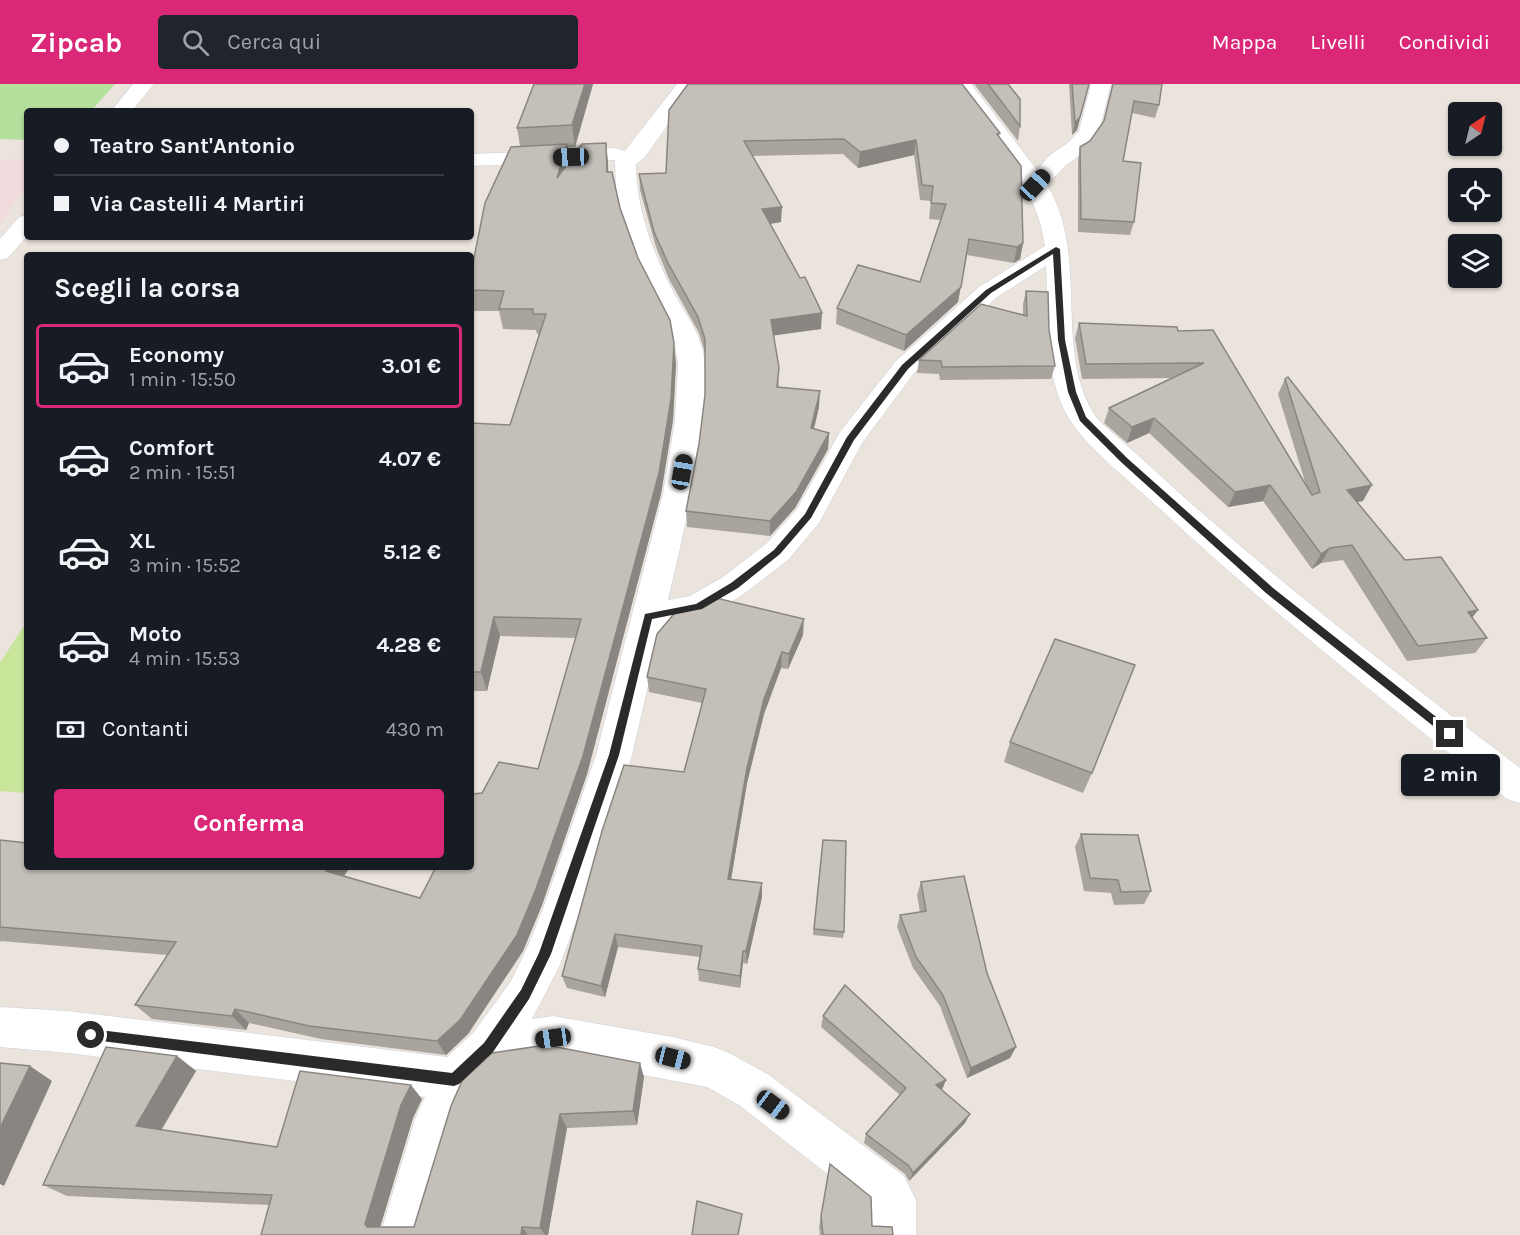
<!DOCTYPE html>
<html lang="it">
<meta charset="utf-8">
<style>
body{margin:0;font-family:Karla,sans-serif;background:#20242c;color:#f1f3f6;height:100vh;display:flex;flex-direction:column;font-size:22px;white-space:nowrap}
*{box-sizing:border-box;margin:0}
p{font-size:20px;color:#9ea1a6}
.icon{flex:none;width:33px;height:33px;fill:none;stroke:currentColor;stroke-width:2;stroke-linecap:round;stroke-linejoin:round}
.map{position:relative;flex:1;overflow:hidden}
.drawer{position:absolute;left:24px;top:168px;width:450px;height:618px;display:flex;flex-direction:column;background:#171b24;border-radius:6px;box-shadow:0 2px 4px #0004}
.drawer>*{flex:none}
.banner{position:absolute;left:24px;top:24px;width:450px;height:132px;border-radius:6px;box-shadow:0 2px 4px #0004;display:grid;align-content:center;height:132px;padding:0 30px;background:#171b24}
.needle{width:39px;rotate:35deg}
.buttons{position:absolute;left:1448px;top:18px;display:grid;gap:12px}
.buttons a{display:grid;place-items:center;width:54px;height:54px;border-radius:6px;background:#171b24;box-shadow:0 2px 4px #0004;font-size:30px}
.end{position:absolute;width:27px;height:27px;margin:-14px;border:8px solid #2a2a2a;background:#fff;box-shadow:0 0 0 3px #fff}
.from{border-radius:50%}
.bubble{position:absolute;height:42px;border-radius:6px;background:#171b24;box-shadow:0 2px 4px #0004;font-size:20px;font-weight:700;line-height:42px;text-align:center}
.car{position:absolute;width:18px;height:36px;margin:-18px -9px;border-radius:8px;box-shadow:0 0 4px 2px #0007;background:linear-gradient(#222 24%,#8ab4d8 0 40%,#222 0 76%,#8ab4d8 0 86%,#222 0)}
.banner b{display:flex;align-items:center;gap:21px;height:57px;font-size:22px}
.banner b+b{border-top:2px solid #363941}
.banner i{width:15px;height:15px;background:#f1f3f6}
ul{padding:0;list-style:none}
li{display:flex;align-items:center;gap:18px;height:84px;margin:0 12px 9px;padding:0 18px;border:3px solid transparent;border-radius:6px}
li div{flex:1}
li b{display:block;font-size:22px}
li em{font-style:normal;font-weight:700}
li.selected{border-color:#db2777}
li>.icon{width:54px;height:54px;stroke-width:1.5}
h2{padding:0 30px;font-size:27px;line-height:72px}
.pay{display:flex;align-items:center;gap:15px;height:66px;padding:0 30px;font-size:22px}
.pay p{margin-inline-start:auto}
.primary-button{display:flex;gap:12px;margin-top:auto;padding:12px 30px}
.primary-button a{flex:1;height:69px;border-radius:6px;background:#db2777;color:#fff;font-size:24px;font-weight:700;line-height:69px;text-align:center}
header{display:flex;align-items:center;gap:36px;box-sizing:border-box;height:84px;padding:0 30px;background:#db2777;color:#fff}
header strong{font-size:28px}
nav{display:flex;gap:33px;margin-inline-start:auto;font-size:21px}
.search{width:420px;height:54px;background:#20242c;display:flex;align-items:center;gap:15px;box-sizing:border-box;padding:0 21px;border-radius:6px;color:#9ea1a6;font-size:22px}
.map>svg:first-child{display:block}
</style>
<header>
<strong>Zipcab</strong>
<div class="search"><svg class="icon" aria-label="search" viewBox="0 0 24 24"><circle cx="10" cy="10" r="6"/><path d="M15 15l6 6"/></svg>Cerca qui</div>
<nav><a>Mappa</a><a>Livelli</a><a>Condividi</a></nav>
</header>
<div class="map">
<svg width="1520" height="1151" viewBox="0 0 1520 1151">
<rect width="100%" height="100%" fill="#ebe4dd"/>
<polygon fill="#f1dadc" points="27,75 27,101 0,141 0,76"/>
<polygon fill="#b5df9c" points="0,0 115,0 91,27 27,27 27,56 0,55"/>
<polygon fill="#c8e599" points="27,537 27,709 0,707 0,579"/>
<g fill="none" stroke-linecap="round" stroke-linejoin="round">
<defs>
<g id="minor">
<polygon points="133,0 154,0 132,27 111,27"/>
<path d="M677,0H697L644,74L636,80C636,125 654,172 675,211C684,228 697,244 702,264C707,284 705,307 704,327C698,392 682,454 668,516L690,512L723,493L766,460L797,425L840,348L896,277L979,203L1045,162C1035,94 988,54 951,0H971L1037,86L1050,71L1069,58L1079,47L1091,0H1111L1099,48L1085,68L1066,81L1047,101C1090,171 1053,264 1094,330C1099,339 1109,345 1116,352C1137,370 1157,389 1177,407C1287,505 1403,595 1520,684V719L1507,715C1388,621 1269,526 1158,423C1133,400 1084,361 1068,333C1042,287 1049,232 1046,182L997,213L914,289L862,359L819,439L788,476L745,509L709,532L662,542L632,671L582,822L559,883L532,935L553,932L673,953L714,963L729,969L769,991L904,1092L916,1116V1151H870V1123L739,1021L707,1003L553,974L499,982L469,1010L459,1035L426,1151H380L415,1035L425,1013L68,969L0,963V923L68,927L447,973L474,948L511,897L528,862L544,822L596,671L663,410L675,336L678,279L674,256L642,193L624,143L616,108L615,76L471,82V70L616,64L625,67Z"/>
<polygon points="27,131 27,152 8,174 0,176 0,155 19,133"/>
</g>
</defs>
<use href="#minor" stroke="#cbcfdb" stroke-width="1"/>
<use href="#minor" fill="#fff" fill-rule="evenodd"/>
</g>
<g fill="#a9a49e">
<polygon points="593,0 575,63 568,63 570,77 608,79 608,88 620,124 676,279 673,336 661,410 587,690 542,821 523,867 468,950 446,971 321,955 249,939 246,946 152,935 135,921 167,871 1,857 0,858 0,756 344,792 420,814 482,709 538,685 576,554 500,552 487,607 471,607 471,339 510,341 539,250 537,250 536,246 503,245 499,227 472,227 471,222 471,189 520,62 517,44"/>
<polygon points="688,0 1000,49 999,52 1023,159 1020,175 1014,179 967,171 958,218 904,267 836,240 837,224 920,198 941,136 929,135 931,117 920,116 914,71 858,84 843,70 753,72 781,138 770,140 821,245 773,251 779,303 819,323 814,345 829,349 828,365 795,424 770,452 687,443 686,427 699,360 705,311 705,269 699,249 669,195 656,163 640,106 639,90 666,89"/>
<polygon points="974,0 1008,0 1020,42 1018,57"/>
<polygon points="1069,0 1089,0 1077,46 1072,51"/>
<polygon points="1113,0 1159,21 1155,34 1132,29 1123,77 1134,138 1130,151 1078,148 1078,76 1080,63 1090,57 1104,37"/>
<polygon points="1026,207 1049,246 1055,282 1051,295 940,296 939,290 917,289 919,276 1023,231 1023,220"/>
<polygon points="1079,239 1178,247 1306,401 1278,310 1285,295 1363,417 1357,418 1405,476 1478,526 1472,534 1487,554 1475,569 1407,577 1343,476 1321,479 1312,485 1263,417 1228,423 1149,349 1127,359 1104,339 1109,324 1171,294 1082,295 1075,254"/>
<polygon points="803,551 788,585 781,584 764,630 747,699 731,795 762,813 747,880 743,879 740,904 699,897 698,885 700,873 618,863 605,913 567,904 562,892 684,688 702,619 649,608 647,593"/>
<polygon points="1010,658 1092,689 1083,709 1004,678"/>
<polygon points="1081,750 1151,807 1144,820 1114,821 1111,809 1084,807 1075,763"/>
<polygon points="823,756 844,848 843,854 813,851"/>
<polygon points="921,798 987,889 1016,963 1010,974 967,994 940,922 913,884 897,843 900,831 920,828 917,811"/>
<polygon points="823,932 942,1006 965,1039 909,1097 905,1090 864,1059 866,1050 900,1011 821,943"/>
<polygon points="177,972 196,987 161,1046 277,1063 422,1015 413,1034 380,1143 414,1143 451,1022 644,993 637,1041 567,1044 548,1151 261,1151 270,1121 67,1112 43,1101"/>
<polygon points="830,1080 872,1142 893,1151 820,1151 819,1143"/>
</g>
<g fill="#898681">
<polygon points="585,0 593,0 575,63 572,41"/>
<polygon points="1089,0 1077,46 1072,51 1075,39"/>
<polygon points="916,56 914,71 858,84 860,68"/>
<polygon points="606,59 608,79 609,108 607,88"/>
<polygon points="567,60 570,80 557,94"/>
<polygon points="782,123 781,138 762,141 762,125"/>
<polygon points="969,155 958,218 904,267 906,251"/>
<polygon points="1023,159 1020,175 1014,179 1017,163"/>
<polygon points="822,229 821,245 770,252 771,236"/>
<polygon points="674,259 676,279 673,336 661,410 587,690 542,821 523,867 468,950 446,971 437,957 460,936"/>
<polygon points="820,307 819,323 810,360 811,344"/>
<polygon points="1154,334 1149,349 1127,359 1132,343"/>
<polygon points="829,349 828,365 795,424 770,452 770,437"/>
<polygon points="1270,401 1263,417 1228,423 1235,408"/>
<polygon points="1372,401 1363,417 1338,421 1347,406"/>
<polygon points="1330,464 1321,479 1312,485 1321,470"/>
<polygon points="1478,526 1466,541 1468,528"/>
<polygon points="494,533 500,552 487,607 481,588"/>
<polygon points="804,535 803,551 788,585 789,570"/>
<polygon points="782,568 781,584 764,630 747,699 729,808 728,795 747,684 764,615"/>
<polygon points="329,783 350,783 337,803 326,787"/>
<polygon points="762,799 762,813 747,880 746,867"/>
<polygon points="615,850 618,863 605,913 601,902"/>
<polygon points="743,867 743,879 740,904 740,892"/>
<polygon points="235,925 249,939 246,946 232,932"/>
<polygon points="1016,963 1010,974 967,994 971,984"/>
<polygon points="177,972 196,987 156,1055 136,1042"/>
<polygon points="640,979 644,993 637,1041 633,1027"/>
<polygon points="30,982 52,997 4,1102 0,1100 0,1044"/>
<polygon points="946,996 942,1006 932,1011 936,1001"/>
<polygon points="411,1001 422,1015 413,1034 378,1150 367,1143 365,1140 401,1021"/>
<polygon points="560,1030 567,1044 548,1151 545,1151 540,1144"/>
<polygon points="970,1030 965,1039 909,1097 913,1089"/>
<polygon points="522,1143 528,1151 521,1151"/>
</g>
<g fill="#c4bfb8" stroke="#898681" stroke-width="1.5">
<polygon points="534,0 585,0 572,41 517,44"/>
<polygon points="688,0 962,0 1000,49 997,50 1021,82 1023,159 1017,163 969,155 961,203 906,251 837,224 858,181 920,198 946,120 931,119 933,102 922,101 916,56 860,68 844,55 744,57 782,123 762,125 800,194 805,193 822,229 771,236 779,284 777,303 820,307 811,344 829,349 796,408 770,437 686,427 699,360 705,311 705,255 698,233 668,179 654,148 639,90 666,89 669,26"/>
<polygon points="988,0 1008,0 1020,15 1020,42"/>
<polygon points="1072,0 1089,0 1080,33 1075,39"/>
<polygon points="1113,0 1162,0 1159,21 1134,17 1123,77 1141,79 1134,138 1081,135 1080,63 1090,57 1104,37"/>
<polygon points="606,59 607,88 612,88 620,124 638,174 670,236 674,259 671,315 659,389 583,672 536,805 517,851 460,936 437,957 309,942 235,925 232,932 135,921 176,858 0,843 0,756 27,759 27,783 329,783 326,787 420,814 436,783 471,783 471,714 473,710 482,709 499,678 538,685 581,535 494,533 481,588 471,588 471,339 510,341 546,230 533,230 533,225 499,225 504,207 471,206 471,189 485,119 511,63 567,60 557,94 582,60"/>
<polygon points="1026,207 1048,208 1049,246 1055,282 942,283 941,277 919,276 981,220 1027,232"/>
<polygon points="1079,239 1177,243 1178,247 1213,246 1312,411 1320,408 1285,295 1288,293 1372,401 1347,406 1405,476 1441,473 1478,526 1468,528 1487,554 1418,562 1352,461 1330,464 1321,470 1270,401 1235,408 1154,334 1132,343 1109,324 1204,279 1086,280"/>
<polygon points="716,514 804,535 789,570 782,568 764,615 747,684 728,795 762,799 746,867 743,867 740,892 698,885 702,862 615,850 601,902 562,892 602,747 624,681 684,688 706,605 647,593 657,550 678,525 709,519"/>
<polygon points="1055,555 1135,581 1092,689 1010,658"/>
<polygon points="1081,750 1138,751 1151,807 1121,808 1118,796 1090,794"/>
<polygon points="823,756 846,757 844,848 814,845"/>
<polygon points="964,792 987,889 1016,963 971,984 943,911 916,873 900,831 926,827 921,798"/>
<polygon points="845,901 946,996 936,1001 970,1030 913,1089 909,1082 866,1050 906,1004 823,932"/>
<polygon points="546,961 640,979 633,1027 560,1030 540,1144 522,1143 521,1151 261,1151 272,1111 43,1101 106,963 177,972 136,1042 277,1063 300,987 411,1001 401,1021 365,1140 367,1143 414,1143 451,1022 462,997 492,969"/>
<polygon points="0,979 30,982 0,1044"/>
<polygon points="830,1080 871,1113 872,1142 892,1143 893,1151 823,1151 821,1132"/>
<polygon points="697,1117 742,1130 738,1151 692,1151"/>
</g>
<polygon fill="#2a2a2a" points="1056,163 1060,165 1065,256 1076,308 1086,333 1127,374 1273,504 1454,647 1454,653 1447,653 1266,509 1121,378 1080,337 1068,308 1058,256 1053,170 991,209 908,285 854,356 811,434 780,470 738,504 702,525 652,535 619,671 551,870 529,915 493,968 459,1000 454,1002 86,955 84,951 91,945 452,989 484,959 521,906 539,869 609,671 645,530 696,520 731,499 774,466 805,430 847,353 902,281 986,206"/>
</svg>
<div class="buttons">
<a><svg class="needle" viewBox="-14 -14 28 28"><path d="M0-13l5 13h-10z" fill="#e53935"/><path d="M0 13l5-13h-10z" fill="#9ea1a6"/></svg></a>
<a><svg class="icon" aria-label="locate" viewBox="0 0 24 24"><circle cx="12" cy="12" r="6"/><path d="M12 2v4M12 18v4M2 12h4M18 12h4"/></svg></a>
<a><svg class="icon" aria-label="layers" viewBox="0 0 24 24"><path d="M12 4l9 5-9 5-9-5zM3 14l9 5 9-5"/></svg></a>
</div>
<i class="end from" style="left:91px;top:951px"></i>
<i class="end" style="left:1450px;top:650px"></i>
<div class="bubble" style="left:1401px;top:670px;width:99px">2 min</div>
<i class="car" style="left:571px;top:73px;rotate:268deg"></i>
<i class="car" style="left:1035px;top:101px;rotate:43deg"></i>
<i class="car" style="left:682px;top:388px;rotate:10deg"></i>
<i class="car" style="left:553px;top:954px;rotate:262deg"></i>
<i class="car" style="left:673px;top:974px;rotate:104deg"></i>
<i class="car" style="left:773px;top:1021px;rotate:127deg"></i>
<div class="banner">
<b><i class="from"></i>Teatro Sant'Antonio</b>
<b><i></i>Via Castelli 4 Martiri</b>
</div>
<section class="drawer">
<h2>Scegli la corsa</h2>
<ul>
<li class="selected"><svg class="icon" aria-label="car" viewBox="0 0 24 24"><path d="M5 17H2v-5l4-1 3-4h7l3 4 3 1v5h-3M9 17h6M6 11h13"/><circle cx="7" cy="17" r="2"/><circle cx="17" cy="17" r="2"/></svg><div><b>Economy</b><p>1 min · 15:50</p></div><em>3.01 €</em></li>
<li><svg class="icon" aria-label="car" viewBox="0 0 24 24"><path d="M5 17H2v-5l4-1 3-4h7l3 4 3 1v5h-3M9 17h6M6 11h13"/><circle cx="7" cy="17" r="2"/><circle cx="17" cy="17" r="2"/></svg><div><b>Comfort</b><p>2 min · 15:51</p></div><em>4.07 €</em></li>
<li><svg class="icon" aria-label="car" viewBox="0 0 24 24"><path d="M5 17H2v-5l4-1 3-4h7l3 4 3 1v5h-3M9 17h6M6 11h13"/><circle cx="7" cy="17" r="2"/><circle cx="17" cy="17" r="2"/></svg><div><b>XL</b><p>3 min · 15:52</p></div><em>5.12 €</em></li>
<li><svg class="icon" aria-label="car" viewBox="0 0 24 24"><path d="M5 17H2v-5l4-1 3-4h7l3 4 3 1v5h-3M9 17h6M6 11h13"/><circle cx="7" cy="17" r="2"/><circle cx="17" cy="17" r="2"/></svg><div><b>Moto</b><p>4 min · 15:53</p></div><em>4.28 €</em></li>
</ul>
<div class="pay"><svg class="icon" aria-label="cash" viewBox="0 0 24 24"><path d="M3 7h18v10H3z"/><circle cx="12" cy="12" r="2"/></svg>Contanti<p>430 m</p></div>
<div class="primary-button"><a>Conferma</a></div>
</section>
</div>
